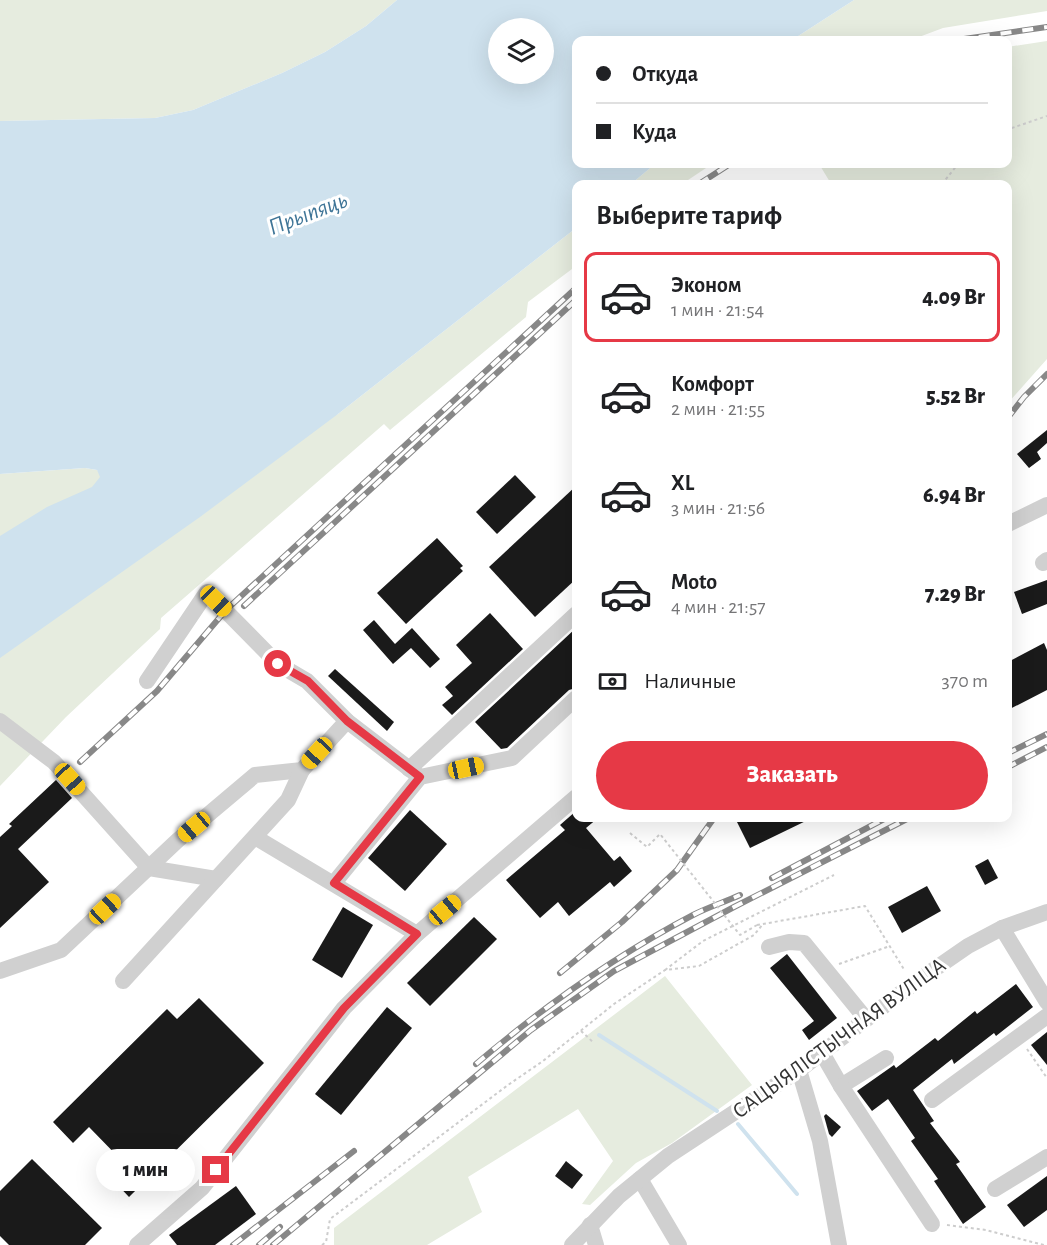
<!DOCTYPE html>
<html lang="ru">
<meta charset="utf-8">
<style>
body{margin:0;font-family:"Alegreya Sans",sans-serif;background:#f2f2f2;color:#202124;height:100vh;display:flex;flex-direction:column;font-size:22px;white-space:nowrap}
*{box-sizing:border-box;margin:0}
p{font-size:20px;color:#757577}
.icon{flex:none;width:33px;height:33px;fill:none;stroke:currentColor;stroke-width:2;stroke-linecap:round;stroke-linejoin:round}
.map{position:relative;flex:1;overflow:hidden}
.panel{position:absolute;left:572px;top:180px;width:440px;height:642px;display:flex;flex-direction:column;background:#fff;border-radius:12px;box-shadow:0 6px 24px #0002}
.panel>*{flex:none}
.guide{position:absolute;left:572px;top:36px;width:440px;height:132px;border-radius:12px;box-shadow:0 6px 24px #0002;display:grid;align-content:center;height:132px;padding:0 24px;background:#fff}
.controls{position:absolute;left:488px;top:18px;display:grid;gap:12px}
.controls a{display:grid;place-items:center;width:66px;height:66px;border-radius:50%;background:#fff;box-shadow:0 6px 24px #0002;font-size:30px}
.end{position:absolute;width:27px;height:27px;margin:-14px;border:8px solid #e63946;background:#fff;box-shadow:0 0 0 3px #fff}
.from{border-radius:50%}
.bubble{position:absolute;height:42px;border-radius:21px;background:#fff;box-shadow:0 6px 24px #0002;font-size:20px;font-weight:800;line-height:42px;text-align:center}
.car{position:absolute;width:18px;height:36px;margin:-18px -9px;border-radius:8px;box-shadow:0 0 4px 2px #0007;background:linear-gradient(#f5c518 24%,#345 0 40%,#f5c518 0 76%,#345 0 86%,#f5c518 0)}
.guide b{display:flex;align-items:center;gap:21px;height:57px;font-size:22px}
.guide b+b{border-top:2px solid #e0e0e0}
.guide i{width:15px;height:15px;background:#202124}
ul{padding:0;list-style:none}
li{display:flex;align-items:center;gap:18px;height:90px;margin:0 12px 9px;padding:0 12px;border:3px solid transparent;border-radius:12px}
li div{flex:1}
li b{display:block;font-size:22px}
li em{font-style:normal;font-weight:800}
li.active{border-color:#e63946}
li>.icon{width:54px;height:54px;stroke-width:1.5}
h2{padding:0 24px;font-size:27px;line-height:72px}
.pay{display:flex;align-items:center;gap:15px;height:66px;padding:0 24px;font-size:22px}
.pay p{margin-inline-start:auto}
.button{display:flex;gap:12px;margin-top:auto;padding:12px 24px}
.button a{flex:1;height:69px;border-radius:36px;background:#e63946;color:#fff;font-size:24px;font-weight:800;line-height:69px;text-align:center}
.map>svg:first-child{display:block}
</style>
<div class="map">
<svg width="1047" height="1245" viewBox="0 0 1047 1245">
<rect width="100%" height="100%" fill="#fff"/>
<g fill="#e6ecdf">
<polygon points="0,0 397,0 366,26 325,52 282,73 193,110 155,118 0,121"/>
<polygon points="854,0 1047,0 1047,11 943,28 911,40 792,40"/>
<polygon points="1047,41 1047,359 1007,404 1006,184 827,184 830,182 819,164 1006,164 1007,47"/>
<polygon points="655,164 712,164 682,184 631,184"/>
<polygon points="576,228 576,266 528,302 526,317 390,430 384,424 161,618 160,629 66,717 0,786 0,474 85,468 97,470 100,474 338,414"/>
<polygon points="665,976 752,1085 672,1143 636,1163 590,1205 582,1204 613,1161 578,1109 468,1177 482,1212 427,1245 334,1245 334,1228"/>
</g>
<path fill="#cfe2ee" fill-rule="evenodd" d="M397,0H854L792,40H576V164H655L631,184H576V228L338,414L200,517L0,658V536L47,507L92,487L100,477L97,470L85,468L0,474V121L155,118L193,110L282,73L325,52L366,26ZM498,28H543V74H498Z"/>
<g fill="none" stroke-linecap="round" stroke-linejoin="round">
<g stroke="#cfe2ee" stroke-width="4">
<polyline points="599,1035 717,1111"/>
<polyline points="738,1124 797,1194"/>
</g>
</g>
<g fill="#1a1a1a">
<polygon points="1047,430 1047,443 1037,452 1041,459 1029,468 1017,454"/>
<polygon points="515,475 536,497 497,534 476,512"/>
<polygon points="576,486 576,579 535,617 489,567"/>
<polygon points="437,538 463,566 460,568 463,571 406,624 377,593"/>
<polygon points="1047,580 1047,604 1022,614 1014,592"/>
<polygon points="490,613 523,649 452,715 442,705 453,696 445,687 472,663 456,645"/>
<polygon points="374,620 395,644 412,628 440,659 430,668 411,648 393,664 363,630"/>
<polygon points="576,628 576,688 569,690 507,748 501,749 475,722"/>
<polygon points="1044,643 1047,650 1047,690 1006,711 1006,663"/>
<polygon points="335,669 394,722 387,731 328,676"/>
<polygon points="56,780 72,798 18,849 49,882 0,928 0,837 12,826 9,824"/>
<polygon points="410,810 447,844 405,891 368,858"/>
<polygon points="576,811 576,818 598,818 586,828 614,861 620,856 632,871 614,887 610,882 569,916 558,902 540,918 506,880 565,830 560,825"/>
<polygon points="735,818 812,818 750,848"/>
<polygon points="988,859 998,878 985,885 975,866"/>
<polygon points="927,886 941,911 902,933 888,907"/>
<polygon points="343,907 373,925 342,978 312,960"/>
<polygon points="474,917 497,939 430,1006 407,983"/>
<polygon points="787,954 837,1018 809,1040 802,1030 814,1021 770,968"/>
<polygon points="1016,984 1033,1007 996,1036 994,1033 954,1064 952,1059 913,1090 934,1121 930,1123 960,1162 956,1164 986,1207 963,1224 934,1181 938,1179 911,1141 915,1138 888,1099 872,1111 857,1091 894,1065 896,1068 935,1038 938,1041 975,1011 977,1014"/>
<polygon points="199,998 264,1063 129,1197 112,1179 126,1165 89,1127 73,1143 53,1122 167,1009 177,1019"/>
<polygon points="387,1007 412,1028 341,1115 315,1094"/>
<polygon points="1047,1032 1047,1065 1031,1045"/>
<polygon points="826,1114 841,1127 832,1137 829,1134 824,1116"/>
<polygon points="32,1159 102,1228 85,1245 9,1245 0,1236 0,1191"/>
<polygon points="566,1161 583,1175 572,1189 555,1176"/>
<polygon points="1047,1176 1047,1210 1024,1227 1007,1205"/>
<polygon points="236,1186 256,1214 215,1245 177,1245 169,1235"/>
</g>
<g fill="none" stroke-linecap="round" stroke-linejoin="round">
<g stroke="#cdcdcd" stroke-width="2" stroke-dasharray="3 3" stroke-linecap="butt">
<polyline points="1006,130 1047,116"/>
<polyline points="942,184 958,164"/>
<polyline points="757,925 865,906 905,971"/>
<polyline points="839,964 890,946"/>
<polyline points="665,970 703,941 834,875"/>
<polyline points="581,1031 594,1043"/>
<polyline points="1027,1049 1047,1078"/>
<polyline points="947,1225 986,1230 1044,1245"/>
<polyline points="322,1245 326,1242 330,1219 508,1085 543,1061 614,1004 665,970 699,966 754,935 763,924"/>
</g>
<g stroke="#d0d0d0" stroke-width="16">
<polyline points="1006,525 1047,505"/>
<polyline points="1043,563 1047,560"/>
<polyline points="147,681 207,592 278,664 307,681 347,721"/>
<polyline points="0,721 54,762 149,868 216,879"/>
<polyline points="409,769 576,614"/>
<polyline points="255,837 417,934"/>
<polyline points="334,883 420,777 512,758 576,698"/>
<polyline points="1002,928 1047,1002"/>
<polyline points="769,947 789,942 804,943 866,1019"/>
<polyline points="0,971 61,950 178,840 255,775 302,770 347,721 420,777"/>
<polyline points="123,981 288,800 302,770"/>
<polyline points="822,1053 841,1086 886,1058"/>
<polyline points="799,1070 820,1141 839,1245"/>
<polyline points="841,1086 932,1224"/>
<polyline points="932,1100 1047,1016"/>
<polyline points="640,1179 679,1245"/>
<polyline points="995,1189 1047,1157"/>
<polyline points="590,1225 596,1245"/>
<polyline points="137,1245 202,1188 344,1008 417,934 576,797"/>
<polyline points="572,1245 619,1196 668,1156 799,1070 913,984 968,946 1002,928 1047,912"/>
</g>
<defs>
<g id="rail">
<polyline points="957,40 1047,27"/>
<polyline points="699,184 730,164"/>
<polyline points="1006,420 1024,397 1047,374"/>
<polyline points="244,606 576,300"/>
<polyline points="1006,754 1047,734"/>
<polyline points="80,762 157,691 226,610 576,288"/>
<polyline points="1006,768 1047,747"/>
<polyline points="772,878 886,818"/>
<polyline points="560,973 622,922 677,870 714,818"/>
<path d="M476,1064C543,1007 615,956 693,915C708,907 725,902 740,895"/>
<polyline points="233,1245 354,1151"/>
<polyline points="259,1245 280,1227"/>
<polyline points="273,1245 531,1030 614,971 734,907 909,818"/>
</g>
</defs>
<use href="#rail" stroke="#888" stroke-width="6"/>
<use href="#rail" stroke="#fff" stroke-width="4" stroke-dasharray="11" stroke-linecap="butt"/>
<polyline stroke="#cdcdcd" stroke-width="2" stroke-dasharray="3 3" stroke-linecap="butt" points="630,833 647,847 660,834 740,935 757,925"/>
</g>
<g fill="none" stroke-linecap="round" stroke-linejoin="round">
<polyline stroke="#e63946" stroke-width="8" points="216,1170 344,1008 417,934 334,883 420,777 347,721 308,681 278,664"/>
</g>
<g text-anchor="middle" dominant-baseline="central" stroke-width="6" stroke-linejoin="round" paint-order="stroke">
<g font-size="22" fill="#333" stroke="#fff">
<text transform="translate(839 1038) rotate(-36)">САЦЫЯЛІСТЫЧНАЯ ВУЛІЦА</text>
</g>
<g font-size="24" font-style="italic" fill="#3f7597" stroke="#fff">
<text transform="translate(308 214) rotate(-21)">Прыпяць</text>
</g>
</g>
</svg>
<div class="controls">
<a><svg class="icon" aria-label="layers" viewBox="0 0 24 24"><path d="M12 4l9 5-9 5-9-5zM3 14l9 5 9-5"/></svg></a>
</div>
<i class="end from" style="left:278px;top:664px"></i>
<i class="end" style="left:216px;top:1170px"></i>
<div class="bubble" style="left:96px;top:1149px;width:99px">1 мин</div>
<i class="car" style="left:216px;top:601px;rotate:134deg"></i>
<i class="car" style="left:317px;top:753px;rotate:223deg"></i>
<i class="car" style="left:466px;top:768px;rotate:78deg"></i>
<i class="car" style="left:70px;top:779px;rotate:138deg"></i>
<i class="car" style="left:194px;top:827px;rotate:230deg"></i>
<i class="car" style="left:105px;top:909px;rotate:47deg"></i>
<i class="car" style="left:445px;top:910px;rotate:50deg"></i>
<div class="guide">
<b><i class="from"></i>Откуда</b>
<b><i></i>Куда</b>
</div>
<section class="panel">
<h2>Выберите тариф</h2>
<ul>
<li class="active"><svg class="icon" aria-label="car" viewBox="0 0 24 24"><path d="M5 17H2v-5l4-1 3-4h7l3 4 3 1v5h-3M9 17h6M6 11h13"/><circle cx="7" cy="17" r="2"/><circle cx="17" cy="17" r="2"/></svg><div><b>Эконом</b><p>1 мин · 21:54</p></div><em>4.09 Br</em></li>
<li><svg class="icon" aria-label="car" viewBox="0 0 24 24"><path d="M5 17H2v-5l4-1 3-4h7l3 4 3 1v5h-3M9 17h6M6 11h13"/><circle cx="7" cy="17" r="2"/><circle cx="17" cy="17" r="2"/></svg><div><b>Комфорт</b><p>2 мин · 21:55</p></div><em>5.52 Br</em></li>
<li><svg class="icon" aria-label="car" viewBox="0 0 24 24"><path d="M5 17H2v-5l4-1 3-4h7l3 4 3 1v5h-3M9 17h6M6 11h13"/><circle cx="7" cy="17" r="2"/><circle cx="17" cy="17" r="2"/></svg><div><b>XL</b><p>3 мин · 21:56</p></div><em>6.94 Br</em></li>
<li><svg class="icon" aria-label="car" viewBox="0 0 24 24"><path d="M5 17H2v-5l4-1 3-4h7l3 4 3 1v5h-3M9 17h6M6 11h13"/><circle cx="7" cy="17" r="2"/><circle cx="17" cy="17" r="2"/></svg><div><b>Moto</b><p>4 мин · 21:57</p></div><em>7.29 Br</em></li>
</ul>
<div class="pay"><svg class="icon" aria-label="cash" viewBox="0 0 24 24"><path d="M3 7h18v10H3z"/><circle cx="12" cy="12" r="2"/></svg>Наличные<p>370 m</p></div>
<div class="button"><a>Заказать</a></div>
</section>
</div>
